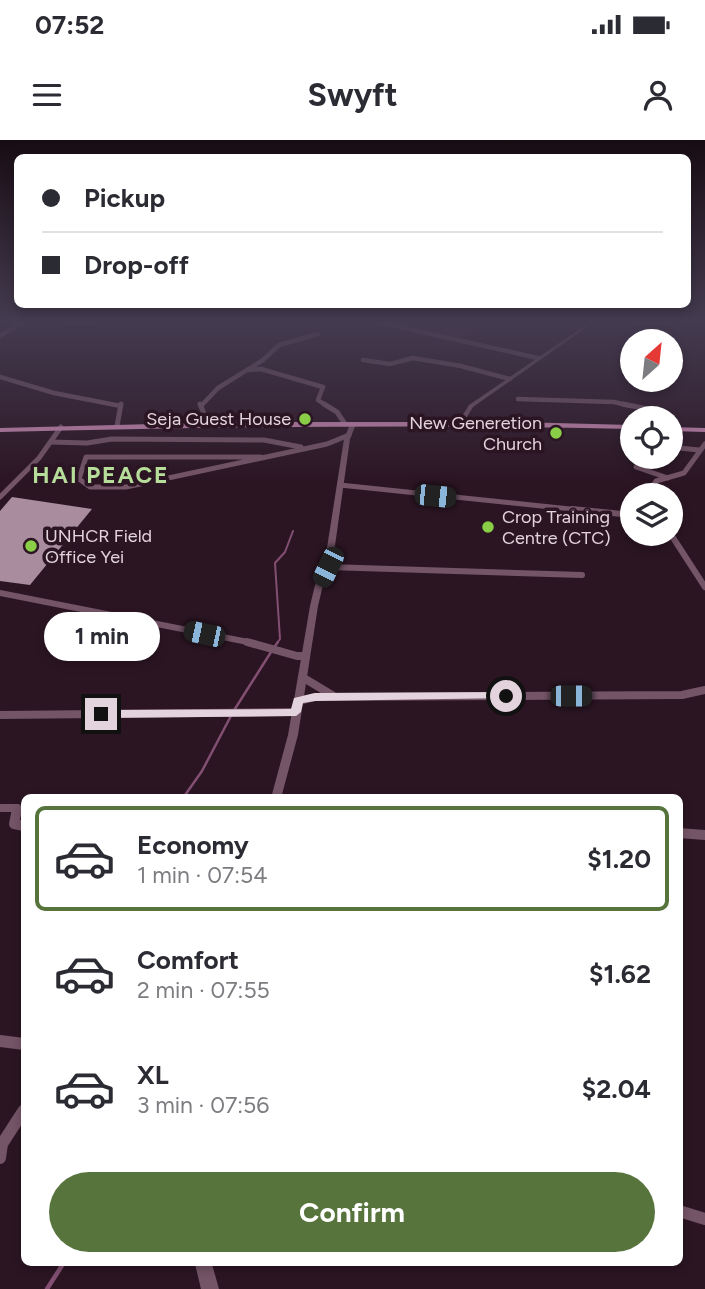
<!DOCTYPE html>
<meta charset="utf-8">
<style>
body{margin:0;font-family:Figtree,sans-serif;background:#f7f7f7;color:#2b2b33;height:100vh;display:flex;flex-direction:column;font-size:26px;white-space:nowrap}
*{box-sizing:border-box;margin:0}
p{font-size:23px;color:#7c7c81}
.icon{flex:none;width:38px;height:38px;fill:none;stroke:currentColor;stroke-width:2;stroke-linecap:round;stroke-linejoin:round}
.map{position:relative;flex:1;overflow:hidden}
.sheet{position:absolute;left:21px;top:654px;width:662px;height:472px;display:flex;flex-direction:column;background:#fff;border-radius:10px;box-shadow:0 4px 10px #0003}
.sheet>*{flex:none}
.top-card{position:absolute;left:14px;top:14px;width:677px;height:154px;border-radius:10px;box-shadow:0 4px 10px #0003;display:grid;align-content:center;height:154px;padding:0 28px;background:#fff}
.needle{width:46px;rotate:27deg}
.buttons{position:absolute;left:620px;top:189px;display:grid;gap:14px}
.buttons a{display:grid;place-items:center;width:63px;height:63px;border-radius:50%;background:#fff;box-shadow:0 4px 10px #0003;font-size:35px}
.end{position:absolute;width:32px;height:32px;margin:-16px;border:9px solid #e3d3dc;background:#111;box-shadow:0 0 0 4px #111}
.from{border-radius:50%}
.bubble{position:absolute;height:49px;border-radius:24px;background:#fff;box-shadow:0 4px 10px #0003;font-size:23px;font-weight:700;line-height:49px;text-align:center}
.car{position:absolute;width:21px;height:42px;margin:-21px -10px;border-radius:9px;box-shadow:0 0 5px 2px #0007;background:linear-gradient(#222 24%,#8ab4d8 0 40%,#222 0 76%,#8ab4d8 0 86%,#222 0)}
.top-card b{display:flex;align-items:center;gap:24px;height:66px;font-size:26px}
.top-card b+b{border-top:2px solid #e1e1e2}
.top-card i{width:18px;height:18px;background:#2b2b33}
ul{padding:12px 0 0;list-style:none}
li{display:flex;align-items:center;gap:21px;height:105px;margin:0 14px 10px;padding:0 14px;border:4px solid transparent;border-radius:10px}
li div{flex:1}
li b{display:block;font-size:26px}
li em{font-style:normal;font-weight:700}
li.current{border-color:#56743c}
li>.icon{width:63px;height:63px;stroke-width:1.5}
.action{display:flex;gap:14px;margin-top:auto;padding:14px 28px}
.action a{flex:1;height:80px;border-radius:42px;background:#56743c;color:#fff;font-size:28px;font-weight:700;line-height:80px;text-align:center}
.status{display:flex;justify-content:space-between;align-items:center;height:49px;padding:0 35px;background:#fff;direction:ltr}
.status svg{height:19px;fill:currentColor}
header{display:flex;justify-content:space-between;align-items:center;height:91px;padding:0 28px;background:#fff;font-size:32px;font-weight:700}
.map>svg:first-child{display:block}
</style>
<div class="status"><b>07:52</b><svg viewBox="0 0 49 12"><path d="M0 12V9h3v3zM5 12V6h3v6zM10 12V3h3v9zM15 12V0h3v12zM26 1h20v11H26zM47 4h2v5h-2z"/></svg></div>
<header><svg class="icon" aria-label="menu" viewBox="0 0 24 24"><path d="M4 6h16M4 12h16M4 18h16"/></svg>Swyft<svg class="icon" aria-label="person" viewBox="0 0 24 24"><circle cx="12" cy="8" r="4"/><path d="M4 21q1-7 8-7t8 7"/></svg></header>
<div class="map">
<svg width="705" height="1149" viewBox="0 0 705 1149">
<rect width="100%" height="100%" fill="#2b1523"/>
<polygon fill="#451e37" points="421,182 494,182 459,200 407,189"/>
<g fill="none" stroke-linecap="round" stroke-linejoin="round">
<polyline stroke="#824f72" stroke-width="2" points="277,503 280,499 275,423 285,412 293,391"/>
<g stroke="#824f72" stroke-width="2.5">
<polyline points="275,506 278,502"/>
<polyline points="183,658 202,631 233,572 271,512"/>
</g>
<polyline stroke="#824f72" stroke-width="4.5" points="47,1149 63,1124"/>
</g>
<polygon fill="#a98c9d" points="12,357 92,369 30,445 0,441 0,371"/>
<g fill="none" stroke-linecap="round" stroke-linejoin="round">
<g stroke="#745467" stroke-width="4.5">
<polyline points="67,182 94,182"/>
<polyline points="377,182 538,218"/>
<polyline points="0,196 22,182"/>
<polyline points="363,220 390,224 413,218 461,226 510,239"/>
<polyline points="247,230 261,229 323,247 318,260 327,266"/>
<polyline points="0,237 54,253 121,266"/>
<polyline points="518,259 614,262 631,266"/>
<polyline points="201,266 218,248 263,220 279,205 318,194"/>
</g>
<g stroke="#745467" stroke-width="5">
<polyline points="324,264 337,272 345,284"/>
<polyline points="623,264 643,268 647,278"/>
<polyline points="200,284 205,276 200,264"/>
<polyline points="117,286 121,264"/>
<polyline points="671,289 676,297 674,307"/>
<polyline points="51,302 87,303 112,299 264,300 301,307"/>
<polyline points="670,307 699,310"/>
<polyline points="261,317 86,317 79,339 90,347 126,347 327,304 349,295"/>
<polyline points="646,317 636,327 668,338"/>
<polyline points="340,345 589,371"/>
<polyline points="651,355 650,351 656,341 684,333 705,304"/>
<polyline points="0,357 39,318 61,287"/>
</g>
<g stroke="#745467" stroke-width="6">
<polyline points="572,369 632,375"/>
<polyline points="670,393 705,447"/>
<polyline points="328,427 582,435"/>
<polyline points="0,453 253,503"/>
</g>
<g stroke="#745467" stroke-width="8">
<polyline points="247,502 297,516 306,516"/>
<polyline points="302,537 332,555"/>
<polyline points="298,561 315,557 682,555 705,550"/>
<polyline points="0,575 296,572"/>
<polyline points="0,668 17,668 16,671"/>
</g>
<g stroke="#745467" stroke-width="10">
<polyline points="17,669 14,684 24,686"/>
<polyline points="679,693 705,695"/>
</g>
<g stroke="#745467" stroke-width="12">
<polyline points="0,901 24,904"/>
<polyline points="0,1018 2,1004 24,970"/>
<polyline points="679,1071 705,1079"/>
</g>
<g fill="#745467" fill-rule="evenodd">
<polygon points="590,182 594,182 473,267 462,285 458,285 457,284 469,265"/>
<polygon points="353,282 356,284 350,299 332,427 323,445 318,466 298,595 281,658 271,658 288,595 310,466 315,445 324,427 344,299 350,284"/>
<polygon points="195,1124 212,1124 219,1149 201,1149"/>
</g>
<g fill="#cc8ab3" fill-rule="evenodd">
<path d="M230,282H517L632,285V289C421,284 211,287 0,292V288Z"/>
<polygon points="670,287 705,288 705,292 670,291"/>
</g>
</g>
<linearGradient id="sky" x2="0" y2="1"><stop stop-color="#180c13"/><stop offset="0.53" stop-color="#443b50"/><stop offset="1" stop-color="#443b50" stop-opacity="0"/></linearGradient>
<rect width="705" height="342" fill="url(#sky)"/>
<polygon fill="#e3d3dc" points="506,552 510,553 510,558 315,561 303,563 301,572 296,576 101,578 96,574 101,570 291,569 294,558 315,553"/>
<g fill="#8ace47" stroke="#2b1523" stroke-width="2.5">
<circle cx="305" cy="279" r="7"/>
<circle cx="556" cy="293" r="7"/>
<circle cx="488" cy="387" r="7"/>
<circle cx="31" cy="406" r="7"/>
</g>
<g text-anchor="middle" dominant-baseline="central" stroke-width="7" stroke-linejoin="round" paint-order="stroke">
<g font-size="18" fill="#e3d3dc" stroke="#2b1523" text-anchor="end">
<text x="291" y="279">Seja Guest House</text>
<text x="542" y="283">New Generetion<tspan x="542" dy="21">Church</tspan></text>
<text x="502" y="377" text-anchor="start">Crop Training<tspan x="502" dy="21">Centre (CTC)</tspan></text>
<text x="45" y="396" text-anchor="start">UNHCR Field<tspan x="45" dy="21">Office Yei</tspan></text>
</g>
<g font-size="23" font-weight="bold" letter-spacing="2" fill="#b6dd99" stroke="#2b1523">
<text x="101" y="335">HAI PEACE</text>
</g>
</g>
</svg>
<div class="buttons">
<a><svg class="needle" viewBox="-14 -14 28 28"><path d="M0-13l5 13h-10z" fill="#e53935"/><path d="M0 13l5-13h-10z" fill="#7c7c81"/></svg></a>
<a><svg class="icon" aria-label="locate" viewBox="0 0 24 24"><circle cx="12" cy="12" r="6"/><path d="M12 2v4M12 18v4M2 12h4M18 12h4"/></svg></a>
<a><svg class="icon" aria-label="layers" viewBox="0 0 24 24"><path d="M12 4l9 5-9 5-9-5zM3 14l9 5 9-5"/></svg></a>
</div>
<i class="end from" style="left:506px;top:556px"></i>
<i class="end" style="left:101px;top:574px"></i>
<div class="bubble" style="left:44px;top:472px;width:116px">1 min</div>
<i class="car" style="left:435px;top:356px;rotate:96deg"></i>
<i class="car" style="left:328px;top:427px;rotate:206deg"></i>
<i class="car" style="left:204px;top:494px;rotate:282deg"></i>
<i class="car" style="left:571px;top:556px;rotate:90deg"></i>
<div class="top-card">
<b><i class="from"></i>Pickup</b>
<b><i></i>Drop-off</b>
</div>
<section class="sheet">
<ul>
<li class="current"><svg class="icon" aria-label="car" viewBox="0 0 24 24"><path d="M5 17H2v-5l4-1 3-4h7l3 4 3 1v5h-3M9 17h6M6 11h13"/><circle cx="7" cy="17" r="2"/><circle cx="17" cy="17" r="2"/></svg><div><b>Economy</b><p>1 min · 07:54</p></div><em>$1.20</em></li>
<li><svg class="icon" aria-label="car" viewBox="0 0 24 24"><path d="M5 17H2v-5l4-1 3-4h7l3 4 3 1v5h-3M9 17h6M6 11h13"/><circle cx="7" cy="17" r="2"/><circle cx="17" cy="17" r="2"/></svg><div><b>Comfort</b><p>2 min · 07:55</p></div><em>$1.62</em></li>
<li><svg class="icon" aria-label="car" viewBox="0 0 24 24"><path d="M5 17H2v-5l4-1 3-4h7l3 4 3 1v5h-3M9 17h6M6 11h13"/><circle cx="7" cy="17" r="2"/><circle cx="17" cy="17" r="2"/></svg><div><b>XL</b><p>3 min · 07:56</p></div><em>$2.04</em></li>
</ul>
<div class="action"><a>Confirm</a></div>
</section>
</div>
